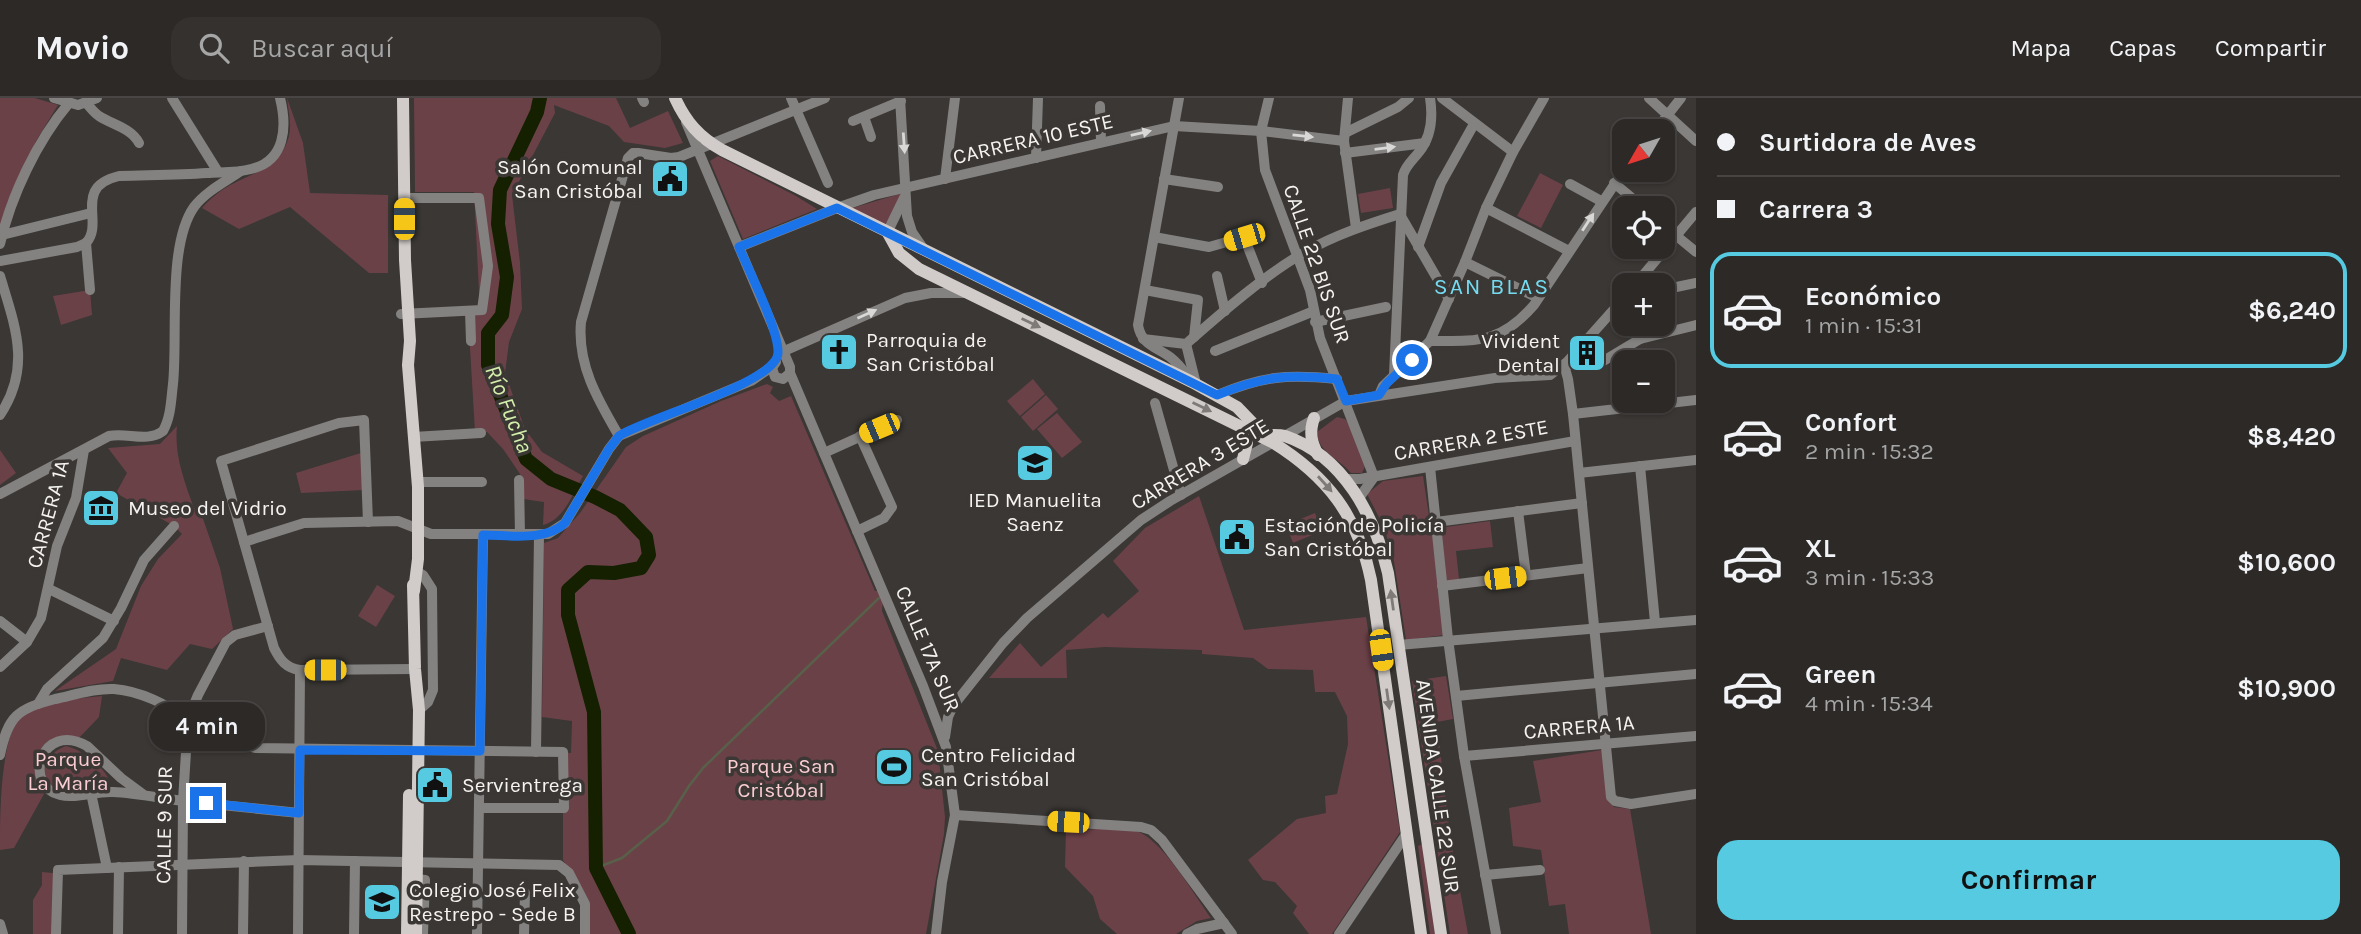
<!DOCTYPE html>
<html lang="es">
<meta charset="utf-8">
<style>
body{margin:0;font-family:Karla,sans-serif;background:#34312f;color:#f1f3f6;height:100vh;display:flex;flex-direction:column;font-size:26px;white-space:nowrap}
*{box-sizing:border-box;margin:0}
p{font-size:23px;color:#a6a6a7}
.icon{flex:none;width:38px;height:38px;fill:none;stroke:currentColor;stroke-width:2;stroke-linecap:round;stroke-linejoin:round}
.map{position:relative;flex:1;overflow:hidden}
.sheet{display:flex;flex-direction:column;background:#2c2927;width:665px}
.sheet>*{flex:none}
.hud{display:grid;align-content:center;height:154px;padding:0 21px;background:#2c2927}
.needle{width:46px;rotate:231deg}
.fabs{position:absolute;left:1612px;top:21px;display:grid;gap:14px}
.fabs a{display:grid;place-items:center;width:63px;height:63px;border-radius:14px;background:#2c2927;box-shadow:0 2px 5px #0004,0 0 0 2px #484544;font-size:35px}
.end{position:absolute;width:32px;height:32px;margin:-16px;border:9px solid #1a73e8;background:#fff;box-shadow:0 0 0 4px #fff}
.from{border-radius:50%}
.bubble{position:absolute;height:49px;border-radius:21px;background:#2c2927;box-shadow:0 2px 5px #0004,0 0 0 2px #484544;font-size:23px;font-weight:700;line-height:49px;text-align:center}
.car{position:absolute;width:21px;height:42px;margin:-21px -10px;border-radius:9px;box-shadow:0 0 5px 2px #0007;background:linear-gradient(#f5c518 24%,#345 0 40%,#f5c518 0 76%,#345 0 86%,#f5c518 0)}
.hud b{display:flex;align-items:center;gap:24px;height:66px;font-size:26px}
.hud b+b{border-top:2px solid #484544}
.hud i{width:18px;height:18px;background:#f1f3f6}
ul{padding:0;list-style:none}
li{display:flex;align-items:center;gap:21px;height:116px;margin:0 14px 10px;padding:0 7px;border:4px solid transparent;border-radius:21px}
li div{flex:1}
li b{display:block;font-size:26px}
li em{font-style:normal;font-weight:700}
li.current{border-color:#55cae0}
li>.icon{width:63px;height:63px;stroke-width:1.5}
.primary-button{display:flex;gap:14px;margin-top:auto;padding:14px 21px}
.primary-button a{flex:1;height:80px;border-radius:21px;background:#55cae0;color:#111;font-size:28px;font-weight:700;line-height:80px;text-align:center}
header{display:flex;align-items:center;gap:42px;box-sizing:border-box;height:98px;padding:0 35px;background:#2c2927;border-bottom:2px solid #484544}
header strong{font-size:33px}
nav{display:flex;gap:38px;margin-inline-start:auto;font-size:24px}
.search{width:490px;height:63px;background:#34312f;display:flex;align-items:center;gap:18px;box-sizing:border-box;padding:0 24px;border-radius:21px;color:#a6a6a7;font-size:26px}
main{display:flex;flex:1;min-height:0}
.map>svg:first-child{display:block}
</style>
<header>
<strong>Movio</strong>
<div class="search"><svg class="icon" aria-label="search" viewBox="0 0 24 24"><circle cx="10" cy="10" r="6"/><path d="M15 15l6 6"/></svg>Buscar aquí</div>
<nav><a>Mapa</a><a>Capas</a><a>Compartir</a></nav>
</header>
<main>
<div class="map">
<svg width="1696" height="836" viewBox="0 0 1696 836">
<rect width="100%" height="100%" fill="#3a3734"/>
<g fill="#6b4148">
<polygon points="0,0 35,0 58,7 36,43 0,129"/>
<path d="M287,0L303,45L310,95L388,97V175H369L290,109L239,131L202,110C208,103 215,97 222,92C247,75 280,73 289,38C292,25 288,12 287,0Z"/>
<path d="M414,0H616L630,30L668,13L683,45L665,50L624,44L609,28L554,7L555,15L512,97L520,165L522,211L509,244L505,275L525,331L542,354L583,378C573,395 564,422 543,427L544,404L523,401L522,379L503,351L487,334H475L468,216L480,214L474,94H415Z"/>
<polygon points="718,58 796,98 817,111 743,141 710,63"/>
<polygon points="1540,75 1563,87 1541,130 1517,118"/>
<polygon points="1390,90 1393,110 1361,115 1358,96"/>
<polygon points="903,95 886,128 849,111"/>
<polygon points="90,192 92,217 61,227 53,198"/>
<polygon points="1033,281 1045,296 1020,318 1007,303"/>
<polygon points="767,286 773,289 770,295 779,303 791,298 875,493 879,493 883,502 882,513 938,653 945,719 944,736 926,836 590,836 590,805 563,762 563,654 571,655 572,623 542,619 544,445 558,440 580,415 626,349 643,338 721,303"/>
<polygon points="1046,297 1058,311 1033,333 1021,319"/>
<polygon points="1057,315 1082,344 1062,360 1037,331"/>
<path d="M1337,319L1345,321L1353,332L1366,366L1362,375H1351C1339,360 1318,355 1317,334Z"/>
<path d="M177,328C174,356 184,383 194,410L199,409L220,470L233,531L212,551L190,546L167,572L121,560L113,583L55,593L116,551L141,488L158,461L182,436L174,428L116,395L127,375L108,350L160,346Z"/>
<polygon points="0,352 16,375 0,387"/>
<polygon points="361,355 364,392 301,395 296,375"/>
<polygon points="1423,378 1431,431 1490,423 1493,449 1456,453 1459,481 1437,485 1444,537 1406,542 1393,457 1382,425 1367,396 1383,383"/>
<polygon points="1199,398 1244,532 1366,519 1400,734 1332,836 1309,836 1293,815 1297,808 1275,784 1263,782 1248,762 1297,721 1326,715 1325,698 1337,696 1348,646 1347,618 1335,594 1315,594 1313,572 1268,571 1253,560 1202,556 1202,552 1105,549 1066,552 1067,580 989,580 1020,545 1041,569 1103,515 1108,520 1139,493 1113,463 1145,430"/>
<polygon points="1315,415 1322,433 1293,445 1286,427"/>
<polygon points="377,487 395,498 376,529 358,518"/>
<polygon points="1446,578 1453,621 1437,624 1450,738 1468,836 1450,836 1412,583"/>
<path d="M102,598L99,619L79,640C61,632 33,648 35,669C35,678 41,688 44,696L14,750L0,752C0,718 0,645 19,620C39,602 77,601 102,598Z"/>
<path d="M66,648C81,651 111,673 110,688C97,692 73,698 60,693C34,682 43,656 66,648Z"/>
<polygon points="1602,652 1609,704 1614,709 1630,711 1651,836 1569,836 1565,806 1549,808 1541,752 1513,748 1509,710 1541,704 1533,663"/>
<path d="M1066,732C1087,732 1111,729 1132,732C1159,735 1195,798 1211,820L1197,823L1176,836H1117L1100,821L1093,798L1065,769Z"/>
<polygon points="1425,745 1438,836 1430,836 1418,748"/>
<polygon points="42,774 53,775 53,836 33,836 33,802 42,787"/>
</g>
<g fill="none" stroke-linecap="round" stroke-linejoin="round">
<polyline stroke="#586049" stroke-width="2.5" points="596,770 622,760 667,723 689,688 703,670 879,500"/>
<polyline stroke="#152000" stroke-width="14" points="540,0 537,14 500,92 498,126 507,179 502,217 488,235 488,267 526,361 551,381 595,399 620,412 646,439 649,457 641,470 614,475 588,474 568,492 568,517 594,614 596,770 629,836"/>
<g stroke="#848281" stroke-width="10">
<polyline points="54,0 78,7 97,0"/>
<polyline points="172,0 218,74"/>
<polyline points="642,0 644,4"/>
<polyline points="791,0 828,85"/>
<polyline points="900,0 907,118 912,134 923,150"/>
<path d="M1179,0L1138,227C1141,246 1156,249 1170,259C1178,265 1184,273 1190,281"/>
<polyline points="1269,0 1261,33 1265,72 1310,192 1320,240 1374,379"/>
<polyline points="1348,0 1344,43 1356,130"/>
<polyline points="1442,0 1513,54"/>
<polyline points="1649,0 1696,43"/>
<path d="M86,5C90,9 94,15 99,18C113,27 131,30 139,45"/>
<polyline points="1100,8 1101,44"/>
<polyline points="864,19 871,39"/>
<polyline points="853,23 901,3"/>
<polyline points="686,24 790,269 790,275 923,588 946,649 955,717 942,784 936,836"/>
<polyline points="1655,33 1681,0"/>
<polyline points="1345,35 1398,9 1409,0"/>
<polyline points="1345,55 1425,45"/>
<polyline points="1036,60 1038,0"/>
<polyline points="945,81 955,0"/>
<polyline points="1164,81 1218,89"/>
<polyline points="1614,85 1644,110"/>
<polyline points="1570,86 1601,103"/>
<polyline points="1486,110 1569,153"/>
<polyline points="1402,120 1449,201"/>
<polyline points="1662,126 1696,154"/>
<polyline points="887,135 904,100"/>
<polyline points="2,137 91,115"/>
<polyline points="1154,139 1209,149 1244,139 1262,185"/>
<path d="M86,145C105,125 72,89 119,78C149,77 178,77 207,75C221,74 237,75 251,71C286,63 287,28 280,0"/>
<polyline points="86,145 90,192"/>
<path d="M0,146C11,98 37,43 69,5"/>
<polyline points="739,149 837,110 874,97 1174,28 1261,33 1344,43"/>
<polyline points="1418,149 1441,85 1474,26"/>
<polyline points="0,163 77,149 86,145"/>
<polyline points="1465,164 1538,200"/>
<path d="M0,178C15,228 32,269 0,317"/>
<polyline points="1217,178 1225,213"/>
<polyline points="1635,187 1696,114"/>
<polyline points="1145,192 1198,202 1194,239"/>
<polyline points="1662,192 1696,185"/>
<polyline points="470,213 471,243"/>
<polyline points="401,216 482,212 488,168 479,100 404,100"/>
<polyline points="1315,224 1386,209"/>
<polyline points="1633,226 1640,241"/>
<path d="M1143,241L1186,246C1220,216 1266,176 1305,154C1335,137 1368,126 1400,116"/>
<path d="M1430,243C1477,243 1500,246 1534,207L1624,72"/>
<polyline points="1186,246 1196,286"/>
<polyline points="1215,253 1314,213"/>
<polyline points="782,254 905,200 931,195 966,195"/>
<polyline points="776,264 772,270 775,279 783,281 790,275"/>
<polyline points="1564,267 1568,281 1573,316 1611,699 1615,703 1631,706 1696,696"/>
<polyline points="1564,267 1585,266 1605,262 1640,241 1696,227"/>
<path d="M1394,277L1403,77C1406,67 1413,62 1419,54C1432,38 1433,19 1430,0"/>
<path d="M1217,297C1263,278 1287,276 1337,281"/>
<polyline points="1379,297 1383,288 1430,243 1465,164 1486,110 1513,54 1544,0"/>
<polyline points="1155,305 1181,397"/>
<polyline points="1573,316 1696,302"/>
<path d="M619,338C598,302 577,267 581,224L628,60L633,55H638L671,60L679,59L825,0"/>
<polyline points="413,339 481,335"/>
<polyline points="824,355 897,322"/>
<polyline points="1640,368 1655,524"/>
<polyline points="1430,369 1448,541 1464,658 1496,836"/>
<polyline points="1579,375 1696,362"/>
<polyline points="1345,381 1360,381 1575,343"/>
<polyline points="519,382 520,437"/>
<polyline points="417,384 482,384"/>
<path d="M0,396L109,338C127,334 147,345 163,333C171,319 171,302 173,286C178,239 167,147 194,109C205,94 225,84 241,73"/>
<polyline points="1359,400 1374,379"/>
<polyline points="1518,413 1526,477"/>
<path d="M368,424L364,322L339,325L221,363L274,550C280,562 286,570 300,572L415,571"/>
<polyline points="1436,424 1582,405"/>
<polyline points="857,433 884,420 892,409 860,338"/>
<polyline points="244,444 304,425 398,423 431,436 548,436 565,425 609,351 619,338 751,283 773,268"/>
<polyline points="416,473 423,477 432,491 433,592 428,604 419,612"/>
<polyline points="1442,488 1588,470"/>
<polyline points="49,491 114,523"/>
<polyline points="0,523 27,544"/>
<polyline points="1398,547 1696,522"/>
<polyline points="0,569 27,544 41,520 57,448 76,400 84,352"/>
<polyline points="1456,598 1696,576"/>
<polyline points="38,606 47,591 103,540 121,510 144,462 174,428"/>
<polyline points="945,639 948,619 953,608 1003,545 1027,520 1141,422 1170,403 1346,303 1495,280 1550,277 1567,264 1624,200"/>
<polyline points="536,654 539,437"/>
<path d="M0,657C8,618 17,611 55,601C74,597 94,590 114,591C167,595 204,641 256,650L563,654L564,710H479"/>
<polyline points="1464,658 1696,638"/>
<polyline points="91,695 107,770"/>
<path d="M144,697L121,680L87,648C41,622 22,688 60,697C76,701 95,693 113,694C136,695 159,700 182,703C221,707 260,711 299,715"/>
<polyline points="955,717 1141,729 1151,732 1162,742 1232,836"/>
<polyline points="1485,777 1540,772"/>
<polyline points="417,781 425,782 423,836"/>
<polyline points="0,826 3,836"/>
<polyline points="56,836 58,772 299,762 559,767 569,775 585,806 585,836"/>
<polyline points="118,836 119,769"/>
<polyline points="182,836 183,703 188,621 198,597 226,544 235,537 268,528"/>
<polyline points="243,836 244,763"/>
<polyline points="298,836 300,572"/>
<polyline points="354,836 355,763"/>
<polyline points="477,836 483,437"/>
<polyline points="524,836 525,795"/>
<polyline points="1187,836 1197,831 1224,825"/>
<polyline points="1339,836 1407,735"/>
</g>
<g stroke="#d1ccca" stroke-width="12">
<polyline points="403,0 405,162 410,243 408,267 418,389 418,461 414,493"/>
<path d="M675,0C686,24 699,39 722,52L1192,284L1237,309L1263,336C1270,338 1278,336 1285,338C1344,358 1375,419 1388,475L1441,836"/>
<path d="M888,135L899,155L919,171L1272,344C1327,378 1358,418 1371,482L1421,836"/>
<path d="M1314,320C1309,334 1311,344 1318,357"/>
<polyline points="1242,329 1247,345 1243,361"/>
<polyline points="413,487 415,571 419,612 416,836"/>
<polyline points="407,836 409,697"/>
</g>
</g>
<defs><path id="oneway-solid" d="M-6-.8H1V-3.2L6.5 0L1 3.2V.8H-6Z" transform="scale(1.75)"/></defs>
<g fill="#dad8d6">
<use href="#oneway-solid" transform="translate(1141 35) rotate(-13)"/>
<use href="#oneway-solid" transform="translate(1303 38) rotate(6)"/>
<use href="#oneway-solid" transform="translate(904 45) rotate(86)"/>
<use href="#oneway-solid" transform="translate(1385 50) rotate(-7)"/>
<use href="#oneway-solid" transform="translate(1588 124) rotate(-57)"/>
<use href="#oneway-solid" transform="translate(867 216) rotate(-24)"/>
</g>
<g fill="#7e7a78">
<use href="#oneway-solid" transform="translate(1031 225) rotate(26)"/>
<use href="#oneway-solid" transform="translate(1202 309) rotate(26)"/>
<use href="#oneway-solid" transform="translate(1325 386) rotate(48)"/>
<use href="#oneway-solid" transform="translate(1392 502) rotate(-98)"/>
<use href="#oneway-solid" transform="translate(1388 601) rotate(82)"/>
</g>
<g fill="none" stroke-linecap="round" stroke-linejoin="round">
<path stroke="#1a73e8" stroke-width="9" d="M206,705L299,715L300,652L480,653L483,437C509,437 545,444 565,425L609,351L619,338C646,320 777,285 778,255C779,232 749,173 739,149L837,110L1217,297C1264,278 1287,276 1337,281L1346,303L1379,297L1387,285L1412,262"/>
</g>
<defs>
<symbol id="civic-square" viewBox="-11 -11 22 22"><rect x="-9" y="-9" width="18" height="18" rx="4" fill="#55cae0" stroke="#3a3734"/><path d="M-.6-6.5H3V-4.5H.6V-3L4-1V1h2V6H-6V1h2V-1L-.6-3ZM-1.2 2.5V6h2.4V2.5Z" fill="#111"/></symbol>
<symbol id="church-square" viewBox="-11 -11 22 22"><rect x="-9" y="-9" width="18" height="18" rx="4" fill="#55cae0" stroke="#3a3734"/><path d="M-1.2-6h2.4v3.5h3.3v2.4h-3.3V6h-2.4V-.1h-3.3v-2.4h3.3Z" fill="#111"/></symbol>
<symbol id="building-square" viewBox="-11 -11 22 22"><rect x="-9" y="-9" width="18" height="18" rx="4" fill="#55cae0" stroke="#3a3734"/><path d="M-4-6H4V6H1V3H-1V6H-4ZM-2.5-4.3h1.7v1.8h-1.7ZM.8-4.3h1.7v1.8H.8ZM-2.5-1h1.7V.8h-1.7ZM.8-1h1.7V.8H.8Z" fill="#111"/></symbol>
<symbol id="school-square" viewBox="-11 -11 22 22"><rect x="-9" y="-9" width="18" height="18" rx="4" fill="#55cae0" stroke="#3a3734"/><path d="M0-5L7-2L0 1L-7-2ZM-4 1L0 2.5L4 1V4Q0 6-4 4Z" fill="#111"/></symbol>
<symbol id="museum-square" viewBox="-11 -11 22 22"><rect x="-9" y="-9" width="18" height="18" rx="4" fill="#55cae0" stroke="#3a3734"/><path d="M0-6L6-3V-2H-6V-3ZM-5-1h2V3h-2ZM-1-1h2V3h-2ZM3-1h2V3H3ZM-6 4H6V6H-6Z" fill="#111"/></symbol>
<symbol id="stadium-square" viewBox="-11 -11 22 22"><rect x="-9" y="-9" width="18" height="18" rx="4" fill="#55cae0" stroke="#3a3734"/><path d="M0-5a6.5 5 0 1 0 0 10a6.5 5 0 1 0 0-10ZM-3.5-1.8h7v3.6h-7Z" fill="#111"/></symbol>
</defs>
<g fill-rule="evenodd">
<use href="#civic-square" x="648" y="59" width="44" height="44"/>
<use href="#church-square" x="817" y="232" width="44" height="44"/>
<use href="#building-square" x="1565" y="233" width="44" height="44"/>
<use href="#school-square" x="1013" y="343" width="44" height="44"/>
<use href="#museum-square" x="79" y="388" width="44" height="44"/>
<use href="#civic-square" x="1215" y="417" width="44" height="44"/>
<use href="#stadium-square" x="872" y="647" width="44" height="44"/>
<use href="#civic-square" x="413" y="665" width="44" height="44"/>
<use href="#school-square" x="360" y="782" width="44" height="44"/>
</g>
<g text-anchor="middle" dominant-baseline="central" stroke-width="7" stroke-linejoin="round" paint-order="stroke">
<g font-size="21" fill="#f6f4f2" stroke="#3a3734">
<text transform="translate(1033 41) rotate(-13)">CARRERA 10 ESTE</text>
<text transform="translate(1317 166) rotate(71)">CALLE 22 BIS SUR</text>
<text transform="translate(1471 342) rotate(-10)">CARRERA 2 ESTE</text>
<text transform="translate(1200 366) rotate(-31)">CARRERA 3 ESTE</text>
<text transform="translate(48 416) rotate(-75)">CARRERA 1A</text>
<text transform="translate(928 551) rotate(67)">CALLE 17A SUR</text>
<text transform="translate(1579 629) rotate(-5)">CARRERA 1A</text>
<text transform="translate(1438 688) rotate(82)">AVENIDA CALLE 22 SUR</text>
<text transform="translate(164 727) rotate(-89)">CALLE 9 SUR</text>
</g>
<g font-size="21" fill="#f6f4f2" stroke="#3a3734" text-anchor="start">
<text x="643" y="69" text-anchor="end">Salón Comunal<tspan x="643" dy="24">San Cristóbal</tspan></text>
<text x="866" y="242">Parroquia de<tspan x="866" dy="24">San Cristóbal</tspan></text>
<text x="1560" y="243" text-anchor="end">Vivident<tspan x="1560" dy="24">Dental</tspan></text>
<text x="1035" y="402" text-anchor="middle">IED Manuelita<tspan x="1035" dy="24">Saenz</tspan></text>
<text x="128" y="410">Museo del Vidrio</text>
<text x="1264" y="427">Estación de Policía<tspan x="1264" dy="24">San Cristóbal</tspan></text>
<text x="921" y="657">Centro Felicidad<tspan x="921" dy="24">San Cristóbal</tspan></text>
<text x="462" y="687">Servientrega</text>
<text x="409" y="792">Colegio José Felix<tspan x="409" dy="24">Restrepo - Sede B</tspan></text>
</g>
<g font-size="21" fill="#fbccd2" stroke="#3a3734">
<text x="68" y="661">Parque<tspan x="68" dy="24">La María</tspan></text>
<text x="781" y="668">Parque San<tspan x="781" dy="24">Cristóbal</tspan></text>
</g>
<g font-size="23" letter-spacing="2" fill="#74dbf0" stroke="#3a3734">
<text x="1492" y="188">SAN BLAS</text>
</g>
<g font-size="23" font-style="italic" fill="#d4eeac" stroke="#3a3734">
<text transform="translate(509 311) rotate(68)">Río Fucha</text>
</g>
</g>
</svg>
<div class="fabs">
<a><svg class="needle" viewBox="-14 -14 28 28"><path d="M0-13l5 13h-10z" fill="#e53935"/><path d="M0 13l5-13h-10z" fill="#a6a6a7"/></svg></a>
<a><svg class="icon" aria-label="locate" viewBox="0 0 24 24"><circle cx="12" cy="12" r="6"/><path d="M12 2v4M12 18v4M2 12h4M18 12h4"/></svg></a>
<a>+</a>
<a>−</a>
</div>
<i class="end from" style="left:1412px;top:262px"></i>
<i class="end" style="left:206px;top:705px"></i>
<div class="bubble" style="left:149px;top:604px;width:116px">4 min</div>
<i class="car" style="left:404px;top:121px;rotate:0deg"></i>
<i class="car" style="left:1244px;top:139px;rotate:253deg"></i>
<i class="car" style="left:879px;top:330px;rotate:247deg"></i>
<i class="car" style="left:1505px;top:480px;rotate:83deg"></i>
<i class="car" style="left:1381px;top:552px;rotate:172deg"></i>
<i class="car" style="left:325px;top:572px;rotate:270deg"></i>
<i class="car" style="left:1068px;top:724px;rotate:273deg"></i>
</div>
<section class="sheet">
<div class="hud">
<b><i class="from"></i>Surtidora de Aves</b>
<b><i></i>Carrera 3</b>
</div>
<ul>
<li class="current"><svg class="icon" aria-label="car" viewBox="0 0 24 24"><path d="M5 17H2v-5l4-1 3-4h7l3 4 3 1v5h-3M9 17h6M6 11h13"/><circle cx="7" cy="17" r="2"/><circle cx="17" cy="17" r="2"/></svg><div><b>Económico</b><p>1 min · 15:31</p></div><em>$6,240</em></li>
<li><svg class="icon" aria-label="car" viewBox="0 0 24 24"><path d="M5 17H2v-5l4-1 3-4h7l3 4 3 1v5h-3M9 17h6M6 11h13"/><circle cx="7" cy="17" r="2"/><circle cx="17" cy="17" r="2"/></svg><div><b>Confort</b><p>2 min · 15:32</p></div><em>$8,420</em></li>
<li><svg class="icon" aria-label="car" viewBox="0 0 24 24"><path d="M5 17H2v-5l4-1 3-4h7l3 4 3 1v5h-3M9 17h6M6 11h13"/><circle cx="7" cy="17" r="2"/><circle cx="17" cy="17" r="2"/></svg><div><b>XL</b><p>3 min · 15:33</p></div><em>$10,600</em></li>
<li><svg class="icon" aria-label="car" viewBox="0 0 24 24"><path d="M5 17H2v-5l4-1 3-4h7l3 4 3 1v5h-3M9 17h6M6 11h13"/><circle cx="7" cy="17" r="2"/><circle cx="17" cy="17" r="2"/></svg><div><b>Green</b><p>4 min · 15:34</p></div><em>$10,900</em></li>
</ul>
<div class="primary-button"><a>Confirmar</a></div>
</section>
</main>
